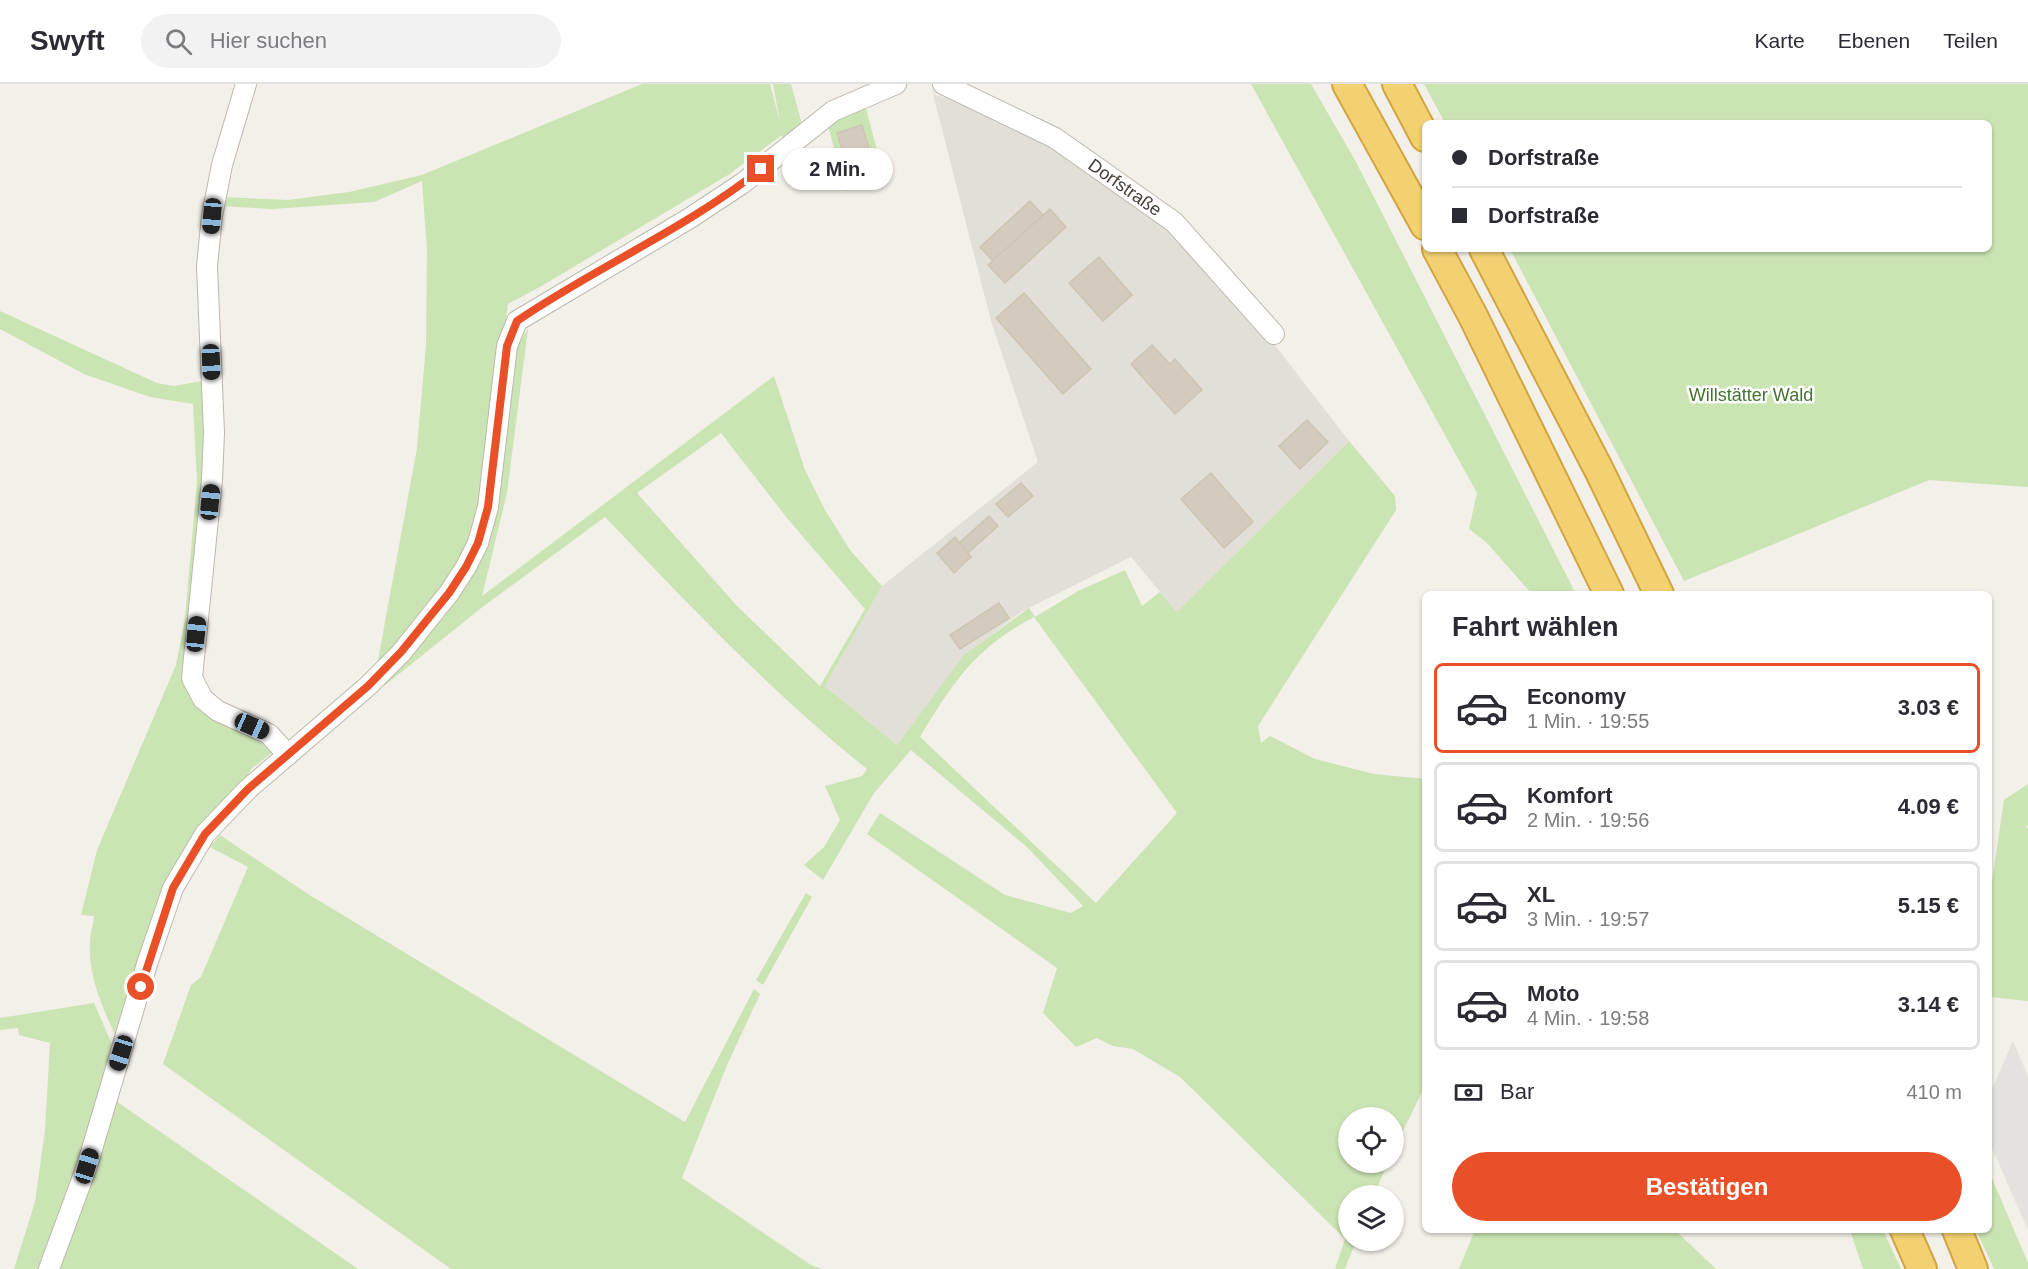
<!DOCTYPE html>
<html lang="de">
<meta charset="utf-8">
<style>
body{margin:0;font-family:Arial,sans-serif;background:#f2f2f3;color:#2b2b33;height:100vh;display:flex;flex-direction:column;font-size:22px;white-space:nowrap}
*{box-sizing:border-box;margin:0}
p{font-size:20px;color:#7c7c81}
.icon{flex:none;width:33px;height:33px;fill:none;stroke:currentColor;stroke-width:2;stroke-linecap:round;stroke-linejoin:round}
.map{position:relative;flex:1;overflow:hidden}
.drawer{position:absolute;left:1422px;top:507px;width:570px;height:642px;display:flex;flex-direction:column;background:#fff;border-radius:9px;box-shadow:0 2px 4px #0004}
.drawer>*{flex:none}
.top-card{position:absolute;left:1422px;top:36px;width:570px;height:132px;border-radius:9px;box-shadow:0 2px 4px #0004;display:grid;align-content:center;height:132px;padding:0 30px;background:#fff}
.fabs{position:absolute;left:1338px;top:1023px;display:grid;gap:12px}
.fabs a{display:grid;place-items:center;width:66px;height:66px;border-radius:50%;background:#fff;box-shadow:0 2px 4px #0004;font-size:30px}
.end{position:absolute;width:27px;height:27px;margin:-14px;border:8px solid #ea5027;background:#fff;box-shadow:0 0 0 3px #fff}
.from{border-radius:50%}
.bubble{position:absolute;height:42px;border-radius:21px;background:#fff;box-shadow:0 2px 4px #0004;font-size:20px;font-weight:800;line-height:42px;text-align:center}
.car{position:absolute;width:18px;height:36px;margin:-18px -9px;border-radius:8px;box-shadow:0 0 4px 2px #0007;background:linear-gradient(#222 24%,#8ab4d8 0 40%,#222 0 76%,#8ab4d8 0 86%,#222 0)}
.top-card b{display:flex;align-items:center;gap:21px;height:57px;font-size:22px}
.top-card b+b{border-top:2px solid #e1e1e2}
.top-card i{width:15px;height:15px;background:#2b2b33}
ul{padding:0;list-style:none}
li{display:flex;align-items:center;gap:18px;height:90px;margin:0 12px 9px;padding:0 18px;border:3px solid #e1e1e2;border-radius:9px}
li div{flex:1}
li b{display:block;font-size:22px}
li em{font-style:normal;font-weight:800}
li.selected{border-color:#ea5027}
li>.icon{width:54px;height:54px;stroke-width:1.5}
h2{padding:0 30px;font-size:27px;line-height:72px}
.pay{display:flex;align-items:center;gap:15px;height:66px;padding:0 30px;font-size:22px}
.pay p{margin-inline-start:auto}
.primary-button{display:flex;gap:12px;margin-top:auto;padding:12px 30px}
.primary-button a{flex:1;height:69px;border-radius:36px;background:#ea5027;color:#fff;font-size:24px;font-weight:800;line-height:69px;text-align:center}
header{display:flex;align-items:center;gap:36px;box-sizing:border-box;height:84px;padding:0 30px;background:#fff;border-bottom:2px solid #e1e1e2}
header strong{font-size:28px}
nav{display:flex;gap:33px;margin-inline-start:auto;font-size:21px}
.search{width:420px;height:54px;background:#f2f2f3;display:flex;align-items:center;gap:15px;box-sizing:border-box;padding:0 21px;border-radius:33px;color:#7c7c81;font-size:22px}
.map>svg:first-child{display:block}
</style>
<header>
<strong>Swyft</strong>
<div class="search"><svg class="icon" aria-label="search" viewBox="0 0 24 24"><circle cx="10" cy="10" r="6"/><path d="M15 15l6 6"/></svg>Hier suchen</div>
<nav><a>Karte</a><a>Ebenen</a><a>Teilen</a></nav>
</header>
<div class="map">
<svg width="2028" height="1185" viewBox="0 0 2028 1185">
<rect width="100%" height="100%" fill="#f2f0e8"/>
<polygon fill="#e2dfd9" points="933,10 957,18 1050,64 1167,143 1271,256 1349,357 1177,528 1131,473 1021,528 965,571 897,661 825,602 882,502 1038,378 991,237"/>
<g fill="#cbe4b3" fill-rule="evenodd">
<polygon points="642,0 770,0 780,38 773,0 791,0 803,44 784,60 782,51 728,91 540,203 508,220 484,393 471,457 442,505 376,587 417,364 426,261 427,165 422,97 374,118 272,125 219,122 220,113 288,116 349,108 422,91"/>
<polygon points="1251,0 1311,0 1356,78 1576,510 1532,510 1486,458 1469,445 1477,409"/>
<polygon points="1424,0 2028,0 2028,403 1929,396 1684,497 1510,165 1989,165 1989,39 1445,39"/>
<polygon points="865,21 885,96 845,107 828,41 847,29"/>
<path d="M0,227L157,299L174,302L208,296L191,597L264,653L273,668L251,685L242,703L189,766L120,962C106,930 88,896 90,860C90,851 93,841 94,832L81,831L97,766L176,581L185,535L197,397L193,320L150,313L84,290L0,245Z"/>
<path d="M528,245L507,409L482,512L774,292L805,386L825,426L850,466L882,502L825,602L897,661L964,571L1029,524L1035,533L1078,507L1125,486L1142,522L1160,508L1177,528L1349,357L1395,412L1396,426L1258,642L1261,659L1270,652L1315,675L1374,690L1425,695V1002L1394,1065V1034H1348V1078L1388,1079L1374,1111L1348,1112V1156L1356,1157L1345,1185H1335L1345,1155L1180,993L1133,965L1113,962L1097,954L1076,963L1043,929L1057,884L867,750L880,729L1005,811L1071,829L1083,822L1027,763L911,666L874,709L823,796L804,781L824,763L840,736L825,702L862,692L867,685C772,609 689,521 605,433L485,521L384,602L379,599L472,486L511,281L518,259ZM721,349L787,434L865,525L820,602L737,522L637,409ZM1034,533L1177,729L1096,819L920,653C952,599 976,563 1034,533Z"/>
<polygon points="2028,700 2028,741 2026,743 2028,745 2028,917 1989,913 1989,818 2004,716"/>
<polygon points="220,751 308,810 685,1038 754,905 760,910 727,981 682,1094 811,1181 823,1185 451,1185 163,980 191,901 201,893 248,783 210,763"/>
<polygon points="806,809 812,813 763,901 756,896"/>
<polygon points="94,919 117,972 42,1185 14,1185 35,1118 45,1046 50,959 19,951 18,944 0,946 0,934"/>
<polygon points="116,1017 358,1185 54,1185"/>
<polygon points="1989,1087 2028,1179 2028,1185 1994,1185 1976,1146 1989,1146"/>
<polygon points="1475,1146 1675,1146 1716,1185 1459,1185"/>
<polygon points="1850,1146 1883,1146 1901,1185 1863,1185"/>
</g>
<polygon fill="#e4e2df" points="2013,957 2028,992 2028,1146 1989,1057 1989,1012"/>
<g fill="#d3ccbe" stroke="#cec4b2" stroke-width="1.5">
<polygon points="862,41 875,84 850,92 837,49"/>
<polygon points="1030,117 1043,131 993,177 980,163"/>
<polygon points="1050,125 1066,143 1005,199 988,181"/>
<polygon points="1099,173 1132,211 1103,237 1069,199"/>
<polygon points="1024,209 1091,285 1063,310 996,234"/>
<polygon points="1152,261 1170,280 1175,275 1202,306 1175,330 1131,280"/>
<polygon points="1307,336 1328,358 1300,385 1279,362"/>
<polygon points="1211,389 1253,438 1224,464 1181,415"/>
<polygon points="1021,399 1033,412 1008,433 996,420"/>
<polygon points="989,432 998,442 968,469 959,459"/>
<polygon points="955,453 971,473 954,489 937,469"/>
<polygon points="999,519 1009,534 960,565 950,551"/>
</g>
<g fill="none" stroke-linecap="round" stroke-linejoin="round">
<defs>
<g id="minor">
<polyline points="246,0 222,81 212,132 207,182 214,349 212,396 192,594 203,615 218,627 269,650 288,671"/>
<path id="s1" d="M943,0L1055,54L1174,138L1274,250"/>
<polyline points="49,1185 87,1082 147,880 173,804 205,750 248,705 368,602 401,569 449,509 466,483 478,459 488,423 507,262 517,237 690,134 743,99 833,27 896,0"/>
</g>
<g id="highway">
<polyline points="1347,0 1425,141"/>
<polyline points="1397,0 1425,53"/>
<polyline points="1437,165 1473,232 1609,510"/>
<polyline points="1484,165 1599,386 1659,510"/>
<polyline points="1905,1146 1922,1185"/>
<polyline points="1957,1146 1973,1185"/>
</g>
</defs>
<use href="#minor" stroke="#bdb8ab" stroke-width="22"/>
<use href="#highway" stroke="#d2a543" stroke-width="32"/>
<use href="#minor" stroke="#fff" stroke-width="20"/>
<use href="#highway" stroke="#f3d072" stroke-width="28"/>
</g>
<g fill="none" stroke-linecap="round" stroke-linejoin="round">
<path stroke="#ea5027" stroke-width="8" d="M141,903L173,804L205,750L248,705L368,602L401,568L449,509L466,483L478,459L488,423L507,262L517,237C596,183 686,145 761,85"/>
</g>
<g text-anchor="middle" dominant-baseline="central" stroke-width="5" stroke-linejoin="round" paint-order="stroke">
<g font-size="18" fill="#454037" stroke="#fff">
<text stroke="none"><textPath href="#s1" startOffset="210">Dorfstraße</textPath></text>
</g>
<g font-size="18" fill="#44732e" stroke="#fff">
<text x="1751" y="311">Willstätter Wald</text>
</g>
</g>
</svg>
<div class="fabs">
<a><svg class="icon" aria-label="locate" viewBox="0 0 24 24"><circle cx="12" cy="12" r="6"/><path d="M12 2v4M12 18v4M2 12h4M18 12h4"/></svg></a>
<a><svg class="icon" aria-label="layers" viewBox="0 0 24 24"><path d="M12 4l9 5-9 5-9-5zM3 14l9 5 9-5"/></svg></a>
</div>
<i class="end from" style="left:141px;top:903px"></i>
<i class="end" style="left:761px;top:85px"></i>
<div class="bubble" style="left:782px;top:64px;width:111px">2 Min.</div>
<i class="car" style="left:212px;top:132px;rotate:185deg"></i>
<i class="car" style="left:211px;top:278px;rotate:178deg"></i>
<i class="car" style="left:210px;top:418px;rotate:6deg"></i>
<i class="car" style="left:196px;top:550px;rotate:6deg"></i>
<i class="car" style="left:252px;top:642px;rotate:114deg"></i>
<i class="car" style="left:121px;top:969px;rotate:197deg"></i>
<i class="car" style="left:87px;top:1082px;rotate:17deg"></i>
<div class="top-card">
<b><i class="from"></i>Dorfstraße</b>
<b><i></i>Dorfstraße</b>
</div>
<section class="drawer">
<h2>Fahrt wählen</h2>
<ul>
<li class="selected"><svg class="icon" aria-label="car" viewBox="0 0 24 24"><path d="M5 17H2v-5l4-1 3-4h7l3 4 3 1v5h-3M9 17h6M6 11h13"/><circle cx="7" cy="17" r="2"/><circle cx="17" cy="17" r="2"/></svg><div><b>Economy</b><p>1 Min. · 19:55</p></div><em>3.03 €</em></li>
<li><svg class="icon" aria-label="car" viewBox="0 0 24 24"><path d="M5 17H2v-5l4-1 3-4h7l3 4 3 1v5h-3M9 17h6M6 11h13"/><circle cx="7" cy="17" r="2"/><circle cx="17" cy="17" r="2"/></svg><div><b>Komfort</b><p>2 Min. · 19:56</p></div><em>4.09 €</em></li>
<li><svg class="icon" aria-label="car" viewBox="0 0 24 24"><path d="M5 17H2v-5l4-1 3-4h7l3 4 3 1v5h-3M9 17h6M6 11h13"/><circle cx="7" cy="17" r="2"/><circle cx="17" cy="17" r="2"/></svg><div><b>XL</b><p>3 Min. · 19:57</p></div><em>5.15 €</em></li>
<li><svg class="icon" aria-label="car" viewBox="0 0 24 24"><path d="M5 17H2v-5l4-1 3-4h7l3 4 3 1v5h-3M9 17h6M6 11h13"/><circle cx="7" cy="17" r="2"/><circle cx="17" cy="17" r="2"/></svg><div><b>Moto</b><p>4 Min. · 19:58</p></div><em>3.14 €</em></li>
</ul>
<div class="pay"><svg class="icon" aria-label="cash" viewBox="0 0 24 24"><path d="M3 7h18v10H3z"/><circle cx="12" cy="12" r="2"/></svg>Bar<p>410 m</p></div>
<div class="primary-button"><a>Bestätigen</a></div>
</section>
</div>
